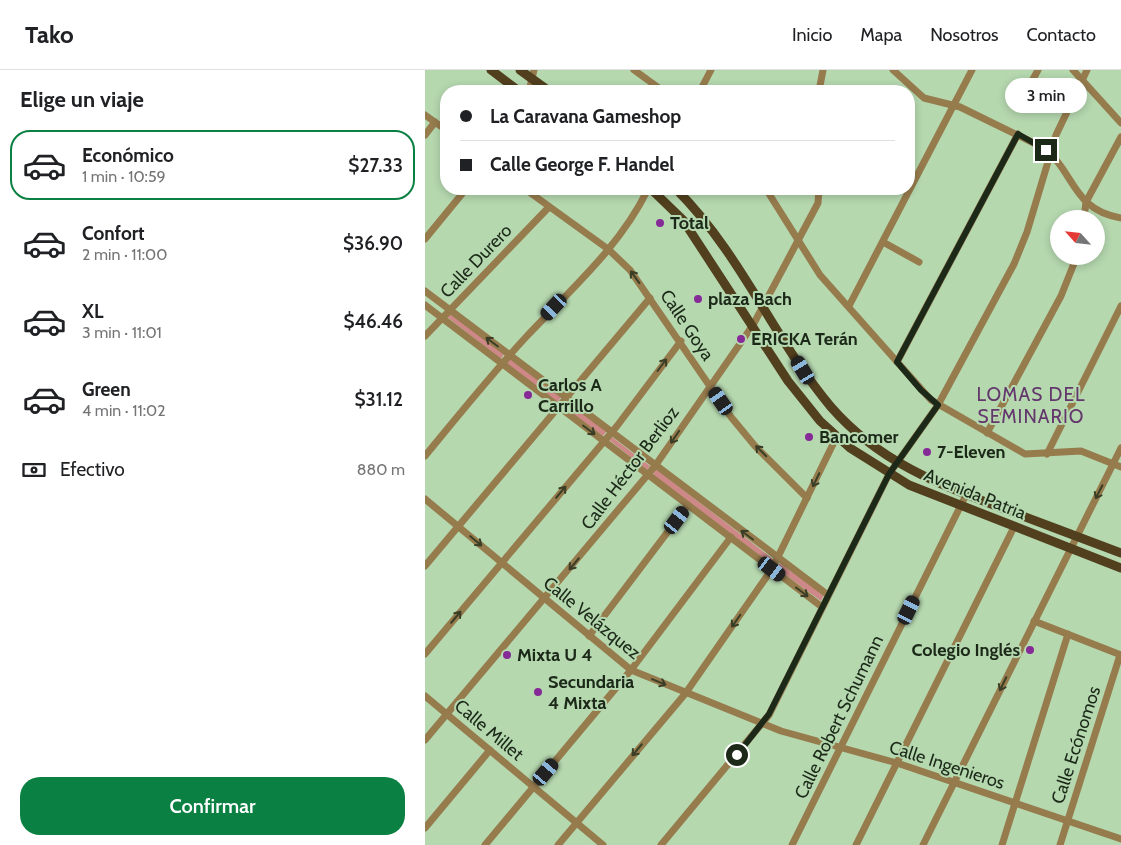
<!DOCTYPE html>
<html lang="es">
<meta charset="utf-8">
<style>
body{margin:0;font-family:Cabin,sans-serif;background:#f2f2f2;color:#202124;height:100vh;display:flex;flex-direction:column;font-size:19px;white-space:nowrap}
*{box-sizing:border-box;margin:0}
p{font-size:16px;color:#757577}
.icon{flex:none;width:28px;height:28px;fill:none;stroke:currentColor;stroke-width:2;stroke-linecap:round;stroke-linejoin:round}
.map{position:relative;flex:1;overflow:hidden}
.drawer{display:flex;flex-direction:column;background:#fff;width:425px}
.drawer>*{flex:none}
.banner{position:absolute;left:15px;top:15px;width:475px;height:110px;border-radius:20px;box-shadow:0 2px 8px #0003;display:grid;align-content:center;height:110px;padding:0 20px;background:#fff}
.needle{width:32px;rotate:297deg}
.fabs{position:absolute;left:625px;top:140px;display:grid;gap:10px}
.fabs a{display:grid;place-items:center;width:55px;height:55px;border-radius:50%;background:#fff;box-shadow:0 2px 8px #0003;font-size:25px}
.end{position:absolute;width:22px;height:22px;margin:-11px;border:6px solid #1c2919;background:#fff;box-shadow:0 0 0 2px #fff}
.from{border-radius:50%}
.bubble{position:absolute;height:35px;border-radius:18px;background:#fff;box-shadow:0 2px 8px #0003;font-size:16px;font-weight:600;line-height:35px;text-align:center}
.car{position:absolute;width:15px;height:30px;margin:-15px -8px;border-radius:6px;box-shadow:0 0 4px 1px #0007;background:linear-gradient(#222 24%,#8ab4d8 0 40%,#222 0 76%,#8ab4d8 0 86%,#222 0)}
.banner b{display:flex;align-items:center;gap:18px;height:48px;font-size:19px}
.banner b+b{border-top:1px solid #e0e0e0}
.banner i{width:12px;height:12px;background:#202124}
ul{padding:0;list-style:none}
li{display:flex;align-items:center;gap:15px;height:70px;margin:0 10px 8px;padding:0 10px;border:2px solid transparent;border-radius:20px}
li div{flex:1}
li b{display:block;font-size:19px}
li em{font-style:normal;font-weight:600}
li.on{border-color:#0b8043}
li>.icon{width:45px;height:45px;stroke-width:1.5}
h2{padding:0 20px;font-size:22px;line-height:60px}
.pay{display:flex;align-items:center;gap:12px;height:55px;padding:0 20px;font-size:19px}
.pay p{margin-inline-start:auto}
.button{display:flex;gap:10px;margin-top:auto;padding:10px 20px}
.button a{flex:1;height:58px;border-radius:20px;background:#0b8043;color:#fff;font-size:20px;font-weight:600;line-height:58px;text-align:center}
header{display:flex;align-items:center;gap:30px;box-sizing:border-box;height:70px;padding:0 25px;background:#fff;border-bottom:1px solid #e0e0e0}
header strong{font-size:24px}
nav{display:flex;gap:28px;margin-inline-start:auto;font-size:18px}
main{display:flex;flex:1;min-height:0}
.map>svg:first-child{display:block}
</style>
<header>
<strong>Tako</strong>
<nav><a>Inicio</a><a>Mapa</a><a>Nosotros</a><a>Contacto</a></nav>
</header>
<main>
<section class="drawer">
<h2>Elige un viaje</h2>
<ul>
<li class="on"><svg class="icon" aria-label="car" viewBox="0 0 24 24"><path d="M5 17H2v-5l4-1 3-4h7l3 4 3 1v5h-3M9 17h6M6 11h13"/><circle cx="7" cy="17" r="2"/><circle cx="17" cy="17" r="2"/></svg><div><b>Económico</b><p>1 min · 10:59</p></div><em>$27.33</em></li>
<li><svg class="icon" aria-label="car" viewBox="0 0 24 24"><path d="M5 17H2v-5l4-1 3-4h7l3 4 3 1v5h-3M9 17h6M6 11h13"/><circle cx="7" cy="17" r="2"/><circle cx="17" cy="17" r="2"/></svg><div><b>Confort</b><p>2 min · 11:00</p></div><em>$36.90</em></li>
<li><svg class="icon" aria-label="car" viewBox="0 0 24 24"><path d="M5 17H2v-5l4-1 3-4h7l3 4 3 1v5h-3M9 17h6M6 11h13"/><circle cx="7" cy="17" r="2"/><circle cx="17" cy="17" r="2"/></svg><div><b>XL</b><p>3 min · 11:01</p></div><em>$46.46</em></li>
<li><svg class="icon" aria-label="car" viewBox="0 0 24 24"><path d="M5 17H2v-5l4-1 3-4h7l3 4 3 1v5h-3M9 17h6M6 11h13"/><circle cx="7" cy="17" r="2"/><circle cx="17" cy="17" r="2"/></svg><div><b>Green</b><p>4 min · 11:02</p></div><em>$31.12</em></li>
</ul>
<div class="pay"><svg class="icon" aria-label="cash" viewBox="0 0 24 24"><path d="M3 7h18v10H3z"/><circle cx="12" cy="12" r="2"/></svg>Efectivo<p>880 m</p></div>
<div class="button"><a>Confirmar</a></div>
</section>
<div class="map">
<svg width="696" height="775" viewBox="0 0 696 775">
<rect width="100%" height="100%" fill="#b5d8af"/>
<g fill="#cd8887">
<polygon points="26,244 79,284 76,289 22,247"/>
<polygon points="85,289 136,327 133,332 81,294"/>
<polygon points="141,331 182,361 178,366 137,336"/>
<polygon points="187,367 225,396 222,400 184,370"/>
<polygon points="231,399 348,489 346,494 228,405"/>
<polygon points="355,493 399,525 396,531 351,498"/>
</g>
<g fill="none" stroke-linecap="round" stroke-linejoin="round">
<g stroke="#967b4d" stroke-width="7">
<polyline points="209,0 238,21"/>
<path d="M468,0L499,28L535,37L617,77C650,100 646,140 696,148"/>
<polyline points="648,0 696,53"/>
<polyline points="602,20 613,0"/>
<polyline points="104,21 109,0"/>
<polyline points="275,21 286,0"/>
<polyline points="394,21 398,0"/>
<polyline points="0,45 21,60"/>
<polyline points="0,65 10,52"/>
<polyline points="100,119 183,179 205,200 306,347 330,376 382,428"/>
<polyline points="341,119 395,205 506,330 600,384 656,381 696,397"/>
<polyline points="659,149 661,132 696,67"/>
<polyline points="0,169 41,119"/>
<polyline points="458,172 494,192"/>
<polyline points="0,221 403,525"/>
<polyline points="0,235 397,537"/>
<polyline points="424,236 547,0"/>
<polyline points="0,266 124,137"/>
<polyline points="472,292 593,64"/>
<polyline points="562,363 636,226 652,186"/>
<polyline points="622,384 696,236"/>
<path d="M0,386C33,346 66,305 101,267C144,221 195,177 223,119"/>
<polyline points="0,429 206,600 356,661 472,693 696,769"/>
<polyline points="0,496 225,228"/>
<polyline points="609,551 696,585"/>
<polyline points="164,566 263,435"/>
<polyline points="0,584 192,356 256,271"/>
<polyline points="0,626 178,775"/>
<polyline points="0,670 230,396 328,255 393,133 394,119"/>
<polyline points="0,758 65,680"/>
<polyline points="60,775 206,600 306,467"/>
<polyline points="133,775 260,624 347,499 412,366"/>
<polyline points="236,775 344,645 464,404 513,335 589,194 602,162 631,65 662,0"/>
<polyline points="367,775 541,425"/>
<polyline points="431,775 589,457"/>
<polyline points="498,775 696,378"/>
<polyline points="577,775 643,564"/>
<polyline points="635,775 695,585"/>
</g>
<g stroke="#513f1e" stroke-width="9">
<polyline points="66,0 94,21"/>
<polyline points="95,0 124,21"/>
<polyline points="226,119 258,150 363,311 395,351 425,378 484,415 696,498"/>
<path d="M251,119C317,185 348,268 406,337C454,392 513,414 579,439C618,454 657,468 696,483"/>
</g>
</g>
<defs><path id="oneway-shaft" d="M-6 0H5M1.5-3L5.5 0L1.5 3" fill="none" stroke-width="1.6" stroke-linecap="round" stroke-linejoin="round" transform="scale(1.25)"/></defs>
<g stroke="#3a3e26">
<use href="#oneway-shaft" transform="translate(210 207) rotate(-126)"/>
<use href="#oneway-shaft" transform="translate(67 272) rotate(-143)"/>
<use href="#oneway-shaft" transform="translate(237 295) rotate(-53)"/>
<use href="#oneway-shaft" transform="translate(164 360) rotate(37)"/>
<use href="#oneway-shaft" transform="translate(250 367) rotate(124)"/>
<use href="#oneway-shaft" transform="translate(336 381) rotate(-135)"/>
<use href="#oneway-shaft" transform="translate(391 410) rotate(116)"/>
<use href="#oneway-shaft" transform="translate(136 422) rotate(-50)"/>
<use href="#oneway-shaft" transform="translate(674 422) rotate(117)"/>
<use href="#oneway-shaft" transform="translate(322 465) rotate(-143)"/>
<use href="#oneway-shaft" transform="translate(51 471) rotate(40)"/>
<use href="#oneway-shaft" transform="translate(149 494) rotate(130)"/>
<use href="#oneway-shaft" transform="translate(377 522) rotate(37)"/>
<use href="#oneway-shaft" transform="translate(31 547) rotate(-50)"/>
<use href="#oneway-shaft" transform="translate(311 551) rotate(125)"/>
<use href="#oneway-shaft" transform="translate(234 612) rotate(23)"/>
<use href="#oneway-shaft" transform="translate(578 614) rotate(116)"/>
<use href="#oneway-shaft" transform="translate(212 680) rotate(130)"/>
</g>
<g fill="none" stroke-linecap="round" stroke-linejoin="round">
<polyline stroke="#1c2919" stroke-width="6" points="312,685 344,644 464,404 513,335 496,320 472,292 593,64 621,80"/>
</g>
<g fill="#852a97" stroke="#b5d8af" stroke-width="2">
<circle cx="235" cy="153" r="5"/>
<circle cx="273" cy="229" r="5"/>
<circle cx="316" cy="269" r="5"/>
<circle cx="103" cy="325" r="5"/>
<circle cx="384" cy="367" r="5"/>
<circle cx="502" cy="382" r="5"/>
<circle cx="605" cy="580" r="5"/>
<circle cx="82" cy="585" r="5"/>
<circle cx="113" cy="622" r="5"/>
</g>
<g text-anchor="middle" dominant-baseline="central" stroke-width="4" stroke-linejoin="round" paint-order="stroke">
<g font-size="18" font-weight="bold" fill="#1c2919" stroke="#b5d8af" text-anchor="start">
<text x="245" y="153">Total</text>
<text x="283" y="229">plaza Bach</text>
<text x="326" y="269">ERICKA Terán</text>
<text x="113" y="315">Carlos A<tspan x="113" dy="21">Carrillo</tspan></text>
<text x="394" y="367">Bancomer</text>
<text x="512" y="382">7-Eleven</text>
<text x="595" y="580" text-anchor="end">Colegio Inglés</text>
<text x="92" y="585">Mixta U 4</text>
<text x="123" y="612">Secundaria<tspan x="123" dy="21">4 Mixta</tspan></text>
</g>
<g font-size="18" fill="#1c2919" stroke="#b5d8af">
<text transform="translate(51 191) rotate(-46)">Calle Durero</text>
<text transform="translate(262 255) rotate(56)">Calle Goya</text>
<text transform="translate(205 398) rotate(-53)">Calle Héctor Berlioz</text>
<text transform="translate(550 424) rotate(22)">Avenida Patria</text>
<text transform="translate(167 548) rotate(39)">Calle Velázquez</text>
<text transform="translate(414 647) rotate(-64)">Calle Robert Schumann</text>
<text transform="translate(64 660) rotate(40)">Calle Millet</text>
<text transform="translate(651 675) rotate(-72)">Calle Ecónomos</text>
<text transform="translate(522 695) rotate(18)">Calle Ingenieros</text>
</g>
<g font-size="19" letter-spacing="1" fill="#63376c" stroke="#b5d8af">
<text x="606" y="324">LOMAS DEL<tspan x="606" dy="22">SEMINARIO</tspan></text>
</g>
</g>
</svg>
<div class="fabs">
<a><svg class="needle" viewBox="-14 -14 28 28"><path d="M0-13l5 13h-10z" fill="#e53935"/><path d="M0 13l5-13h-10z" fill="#757577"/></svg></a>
</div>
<i class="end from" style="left:312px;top:685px"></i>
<i class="end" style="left:621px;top:80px"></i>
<div class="bubble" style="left:580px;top:8px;width:82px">3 min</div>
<i class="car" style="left:129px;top:237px;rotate:223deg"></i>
<i class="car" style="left:378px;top:300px;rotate:329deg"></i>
<i class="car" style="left:296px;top:331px;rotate:325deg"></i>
<i class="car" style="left:252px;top:450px;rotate:37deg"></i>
<i class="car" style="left:347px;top:499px;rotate:127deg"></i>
<i class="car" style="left:484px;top:540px;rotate:26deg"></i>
<i class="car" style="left:121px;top:702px;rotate:40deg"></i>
<div class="banner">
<b><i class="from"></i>La Caravana Gameshop</b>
<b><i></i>Calle George F. Handel</b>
</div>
</div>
</main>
